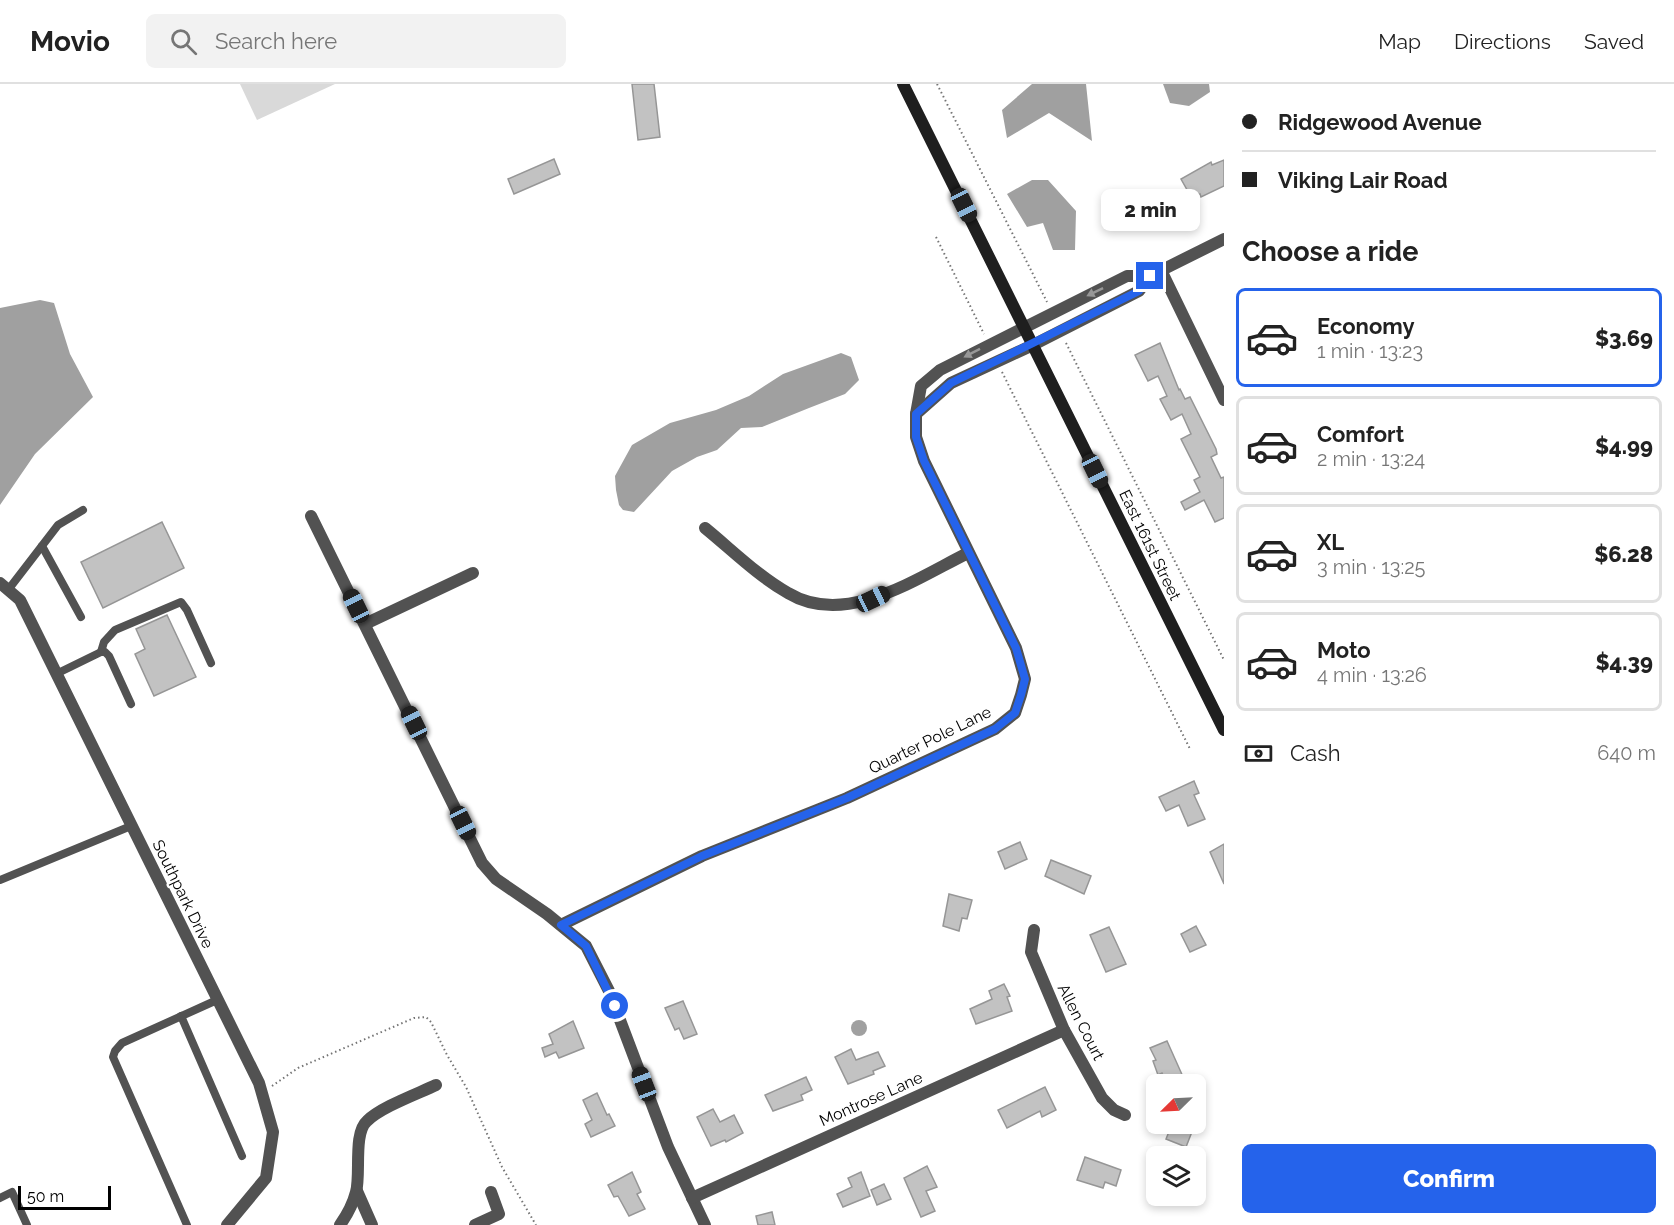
<!DOCTYPE html>
<meta charset="utf-8">
<style>
body{margin:0;font-family:Raleway,sans-serif;background:#f2f2f2;color:#222;height:100vh;display:flex;flex-direction:column;font-size:22px;white-space:nowrap}
*{box-sizing:border-box;margin:0}
p{font-size:20px;color:#767676}
.icon{flex:none;width:33px;height:33px;fill:none;stroke:currentColor;stroke-width:2;stroke-linecap:round;stroke-linejoin:round}
.map{position:relative;flex:1;overflow:hidden}
.drawer{display:flex;flex-direction:column;background:#fff;width:450px}
.drawer>*{flex:none}
.banner{display:grid;align-content:center;height:132px;padding:0 18px;background:#fff}
.needle{width:39px;rotate:246deg}
.tools{position:absolute;left:1146px;top:990px;display:grid;gap:12px}
.tools a{display:grid;place-items:center;width:60px;height:60px;border-radius:9px;background:#fff;box-shadow:0 3px 9px #0003;font-size:30px}
.scale{position:absolute;left:18px;bottom:15px;width:93px;box-sizing:border-box;padding-left:6px;border:3px solid #000;border-top:0;font-size:16px;line-height:21px;white-space:nowrap;color:#000;-webkit-text-stroke:4px #fff;paint-order:stroke}
.end{position:absolute;width:27px;height:27px;margin:-14px;border:8px solid #2563eb;background:#fff;box-shadow:0 0 0 3px #fff}
.from{border-radius:50%}
.bubble{position:absolute;height:42px;border-radius:9px;background:#fff;box-shadow:0 3px 9px #0003;font-size:20px;font-weight:800;line-height:42px;text-align:center}
.car{position:absolute;width:18px;height:36px;margin:-18px -9px;border-radius:8px;box-shadow:0 0 4px 2px #0007;background:linear-gradient(#222 24%,#8ab4d8 0 40%,#222 0 76%,#8ab4d8 0 86%,#222 0)}
.banner b{display:flex;align-items:center;gap:21px;height:57px;font-size:22px}
.banner b+b{border-top:2px solid #e0e0e0}
.banner i{width:15px;height:15px;background:#222}
ul{padding:0;list-style:none}
li{display:flex;align-items:center;gap:18px;height:99px;margin:0 12px 9px;padding:0 6px;border:3px solid #e0e0e0;border-radius:9px}
li div{flex:1}
li b{display:block;font-size:22px}
li em{font-style:normal;font-weight:800}
li.current{border-color:#2563eb}
li>.icon{width:54px;height:54px;stroke-width:1.5}
h2{padding:0 18px;font-size:27px;line-height:72px}
.pay{display:flex;align-items:center;gap:15px;height:66px;padding:0 18px;font-size:22px}
.pay p{margin-inline-start:auto}
.cta{display:flex;gap:12px;margin-top:auto;padding:12px 18px}
.cta a{flex:1;height:69px;border-radius:9px;background:#2563eb;color:#fff;font-size:24px;font-weight:800;line-height:69px;text-align:center}
header{display:flex;align-items:center;gap:36px;box-sizing:border-box;height:84px;padding:0 30px;background:#fff;border-bottom:2px solid #e0e0e0}
header strong{font-size:28px}
nav{display:flex;gap:33px;margin-inline-start:auto;font-size:21px}
.search{width:420px;height:54px;background:#f2f2f2;display:flex;align-items:center;gap:15px;box-sizing:border-box;padding:0 21px;border-radius:9px;color:#767676;font-size:22px}
main{display:flex;flex:1;min-height:0}
.map>svg:first-child{display:block}
</style>
<header>
<strong>Movio</strong>
<div class="search"><svg class="icon" aria-label="search" viewBox="0 0 24 24"><circle cx="10" cy="10" r="6"/><path d="M15 15l6 6"/></svg>Search here</div>
<nav><a>Map</a><a>Directions</a><a>Saved</a></nav>
</header>
<main>
<div class="map">
<svg width="1224" height="1141" viewBox="0 0 1224 1141">
<rect width="100%" height="100%" fill="#fff"/>
<polygon fill="#d9d9d9" points="240,0 335,0 257,36"/>
<g fill="#a0a0a0">
<polygon points="1032,0 1086,0 1092,57 1049,29 1007,54 1002,26"/>
<polygon points="1163,0 1209,0 1210,8 1189,22 1170,19"/>
<polygon points="1032,96 1048,96 1076,127 1075,166 1053,166 1043,139 1027,143 1007,110"/>
<polygon points="40,216 54,219 70,270 93,313 35,370 0,421 0,224"/>
<polygon points="841,269 851,273 859,296 845,310 809,324 762,343 741,344 717,366 697,373 672,387 634,428 623,426 619,421 616,406 615,392 632,361 670,339 716,326 749,312 783,290"/>
<circle cx="859" cy="944" r="8"/>
</g>
<g fill="#c2c2c2" stroke="#969696" stroke-width="1.5">
<polygon points="632,0 654,0 660,53 638,56"/>
<polygon points="554,75 560,90 514,110 508,95"/>
<polygon points="1224,76 1224,102 1201,113 1200,110 1193,113 1192,110 1190,111 1181,95 1211,78 1212,81"/>
<polygon points="1160,259 1179,306 1180,305 1185,315 1190,313 1216,365 1217,370 1211,373 1221,394 1224,393 1224,434 1215,438 1204,416 1185,426 1181,418 1200,408 1194,396 1200,393 1181,355 1191,350 1182,330 1171,336 1160,315 1167,312 1158,292 1148,297 1135,271"/>
<polygon points="162,438 184,484 103,524 81,478"/>
<polygon points="167,531 196,593 154,612 135,570 145,565 136,545"/>
<polygon points="1194,697 1199,709 1194,711 1205,735 1188,742 1179,721 1166,727 1159,713"/>
<polygon points="1020,758 1027,775 1005,785 998,768"/>
<polygon points="1224,760 1224,800 1210,768"/>
<polygon points="1051,776 1091,792 1084,810 1045,792"/>
<polygon points="949,810 972,816 967,835 962,834 959,847 943,842"/>
<polygon points="1196,842 1206,861 1190,868 1181,850"/>
<polygon points="1109,843 1126,880 1106,888 1090,851"/>
<polygon points="1004,900 1010,912 1007,913 1012,927 976,940 970,925 992,915 989,907"/>
<polygon points="683,917 697,950 684,955 679,944 675,946 665,924"/>
<polygon points="573,937 584,964 559,974 556,968 545,973 542,964 553,960 549,950"/>
<polygon points="1167,957 1184,995 1171,1000 1167,1000 1162,989 1158,991 1153,977 1156,976 1150,964"/>
<polygon points="851,965 856,976 878,968 885,982 873,987 874,990 848,1000 835,973"/>
<polygon points="806,993 812,1006 801,1011 803,1016 773,1027 765,1011"/>
<polygon points="1045,1003 1056,1026 1042,1033 1040,1027 1007,1044 998,1026"/>
<polygon points="597,1009 607,1031 609,1030 615,1042 591,1053 585,1040 592,1036 583,1016"/>
<polygon points="713,1025 720,1038 734,1031 743,1049 726,1058 725,1056 711,1062 697,1033"/>
<polygon points="1172,1040 1195,1040 1186,1063 1166,1055"/>
<polygon points="1085,1073 1121,1086 1116,1102 1105,1098 1103,1104 1077,1096"/>
<polygon points="927,1082 937,1103 926,1107 935,1127 921,1133 904,1094"/>
<polygon points="632,1088 641,1108 637,1110 645,1125 629,1132 618,1112 614,1113 608,1101"/>
<polygon points="861,1088 870,1112 843,1123 837,1110 852,1103 848,1094"/>
<polygon points="884,1100 891,1115 877,1121 871,1106"/>
<polygon points="772,1128 775,1141 758,1141 756,1132"/>
</g>
<g fill="none" stroke-linecap="round" stroke-linejoin="round">
<g stroke="#747474" stroke-width="2" stroke-dasharray="1.5 3" stroke-linecap="butt">
<polyline points="937,0 1047,218"/>
<polyline points="936,153 984,250"/>
<polyline points="1066,259 1224,576"/>
<polyline points="1002,288 1190,665"/>
<polyline points="272,1002 298,984 414,934 426,933 431,938 447,971 466,1003 502,1083 536,1141"/>
</g>
<g stroke="#525252" stroke-width="8">
<polyline points="42,462 81,533"/>
<polyline points="8,506 58,441 83,426"/>
<polyline points="101,568 104,558 115,546 181,518 187,526 211,579"/>
<polyline points="56,590 101,568 105,568 109,572 131,620"/>
<polyline points="0,796 131,742"/>
<polyline points="181,932 242,1072"/>
<polyline points="0,1114 12,1108 27,1141"/>
<polyline points="187,1141 113,973 115,967 122,959 217,916"/>
</g>
<g stroke="#525252" stroke-width="12">
<polyline points="1161,186 1224,316"/>
<polyline points="916,330 951,299 1033,261 1139,207 1150,192 1224,155"/>
<polyline points="311,432 482,779 496,795 547,830 586,862 609,907 668,1063 705,1141"/>
<path d="M705,444C732,466 758,492 788,509C846,544 917,494 968,469"/>
<polyline points="0,499 20,516 259,999 273,1048 266,1094 227,1141"/>
<polyline points="365,540 473,489"/>
<polyline points="561,841 702,772 847,714 995,645 1015,629 1021,611 1025,595 1016,564 924,377 916,353 916,330 921,302 940,286 1127,192 1150,192"/>
<polyline points="1034,846 1031,868 1064,946 1102,1014 1114,1026 1125,1031"/>
<polyline points="357,1107 372,1141"/>
<polyline points="692,1114 1064,946"/>
<path d="M340,1141C347,1131 353,1120 356,1108C361,1091 353,1049 367,1037C381,1023 417,1010 436,1001"/>
<polyline points="475,1141 499,1130 491,1108"/>
</g>
<polyline stroke="#1f1f1f" stroke-width="12" points="903,0 1224,646"/>
</g>
<defs><path id="oneway-solid" d="M-6-.8H1V-3.2L6.5 0L1 3.2V.8H-6Z" transform="scale(1.5)"/></defs>
<g fill="#979797">
<use href="#oneway-solid" transform="translate(1095 208) rotate(154)"/>
<use href="#oneway-solid" transform="translate(972 269) rotate(153)"/>
</g>
<g fill="none" stroke-linecap="round" stroke-linejoin="round">
<polyline stroke="#2563eb" stroke-width="8" points="615,922 586,862 561,841 702,772 847,714 995,645 1015,629 1021,611 1025,595 1016,564 924,377 916,353 916,330 951,299 1139,207 1150,192"/>
</g>
<g text-anchor="middle" dominant-baseline="central" stroke-width="4.5" stroke-linejoin="round" paint-order="stroke">
<g font-size="16" fill="#000" stroke="#fff">
<text transform="translate(1150 461) rotate(64)">East 161st Street</text>
<text transform="translate(930 656) rotate(-26)">Quarter Pole Lane</text>
<text transform="translate(183 810) rotate(64)">Southpark Drive</text>
<text transform="translate(1081 938) rotate(63)">Allen Court</text>
<text transform="translate(871 1015) rotate(-24)">Montrose Lane</text>
</g>
</g>
</svg>
<div class="tools">
<a><svg class="needle" viewBox="-14 -14 28 28"><path d="M0-13l5 13h-10z" fill="#e53935"/><path d="M0 13l5-13h-10z" fill="#767676"/></svg></a>
<a><svg class="icon" aria-label="layers" viewBox="0 0 24 24"><path d="M12 4l9 5-9 5-9-5zM3 14l9 5 9-5"/></svg></a>
</div>
<div class="scale">50 m</div>
<i class="end from" style="left:615px;top:922px"></i>
<i class="end" style="left:1150px;top:192px"></i>
<div class="bubble" style="left:1101px;top:105px;width:99px">2 min</div>
<i class="car" style="left:964px;top:121px;rotate:154deg"></i>
<i class="car" style="left:1095px;top:387px;rotate:154deg"></i>
<i class="car" style="left:873px;top:515px;rotate:65deg"></i>
<i class="car" style="left:356px;top:522px;rotate:334deg"></i>
<i class="car" style="left:414px;top:639px;rotate:334deg"></i>
<i class="car" style="left:463px;top:739px;rotate:154deg"></i>
<i class="car" style="left:644px;top:1000px;rotate:339deg"></i>
</div>
<section class="drawer">
<div class="banner">
<b><i class="from"></i>Ridgewood Avenue</b>
<b><i></i>Viking Lair Road</b>
</div>
<h2>Choose a ride</h2>
<ul>
<li class="current"><svg class="icon" aria-label="car" viewBox="0 0 24 24"><path d="M5 17H2v-5l4-1 3-4h7l3 4 3 1v5h-3M9 17h6M6 11h13"/><circle cx="7" cy="17" r="2"/><circle cx="17" cy="17" r="2"/></svg><div><b>Economy</b><p>1 min · 13:23</p></div><em>$3.69</em></li>
<li><svg class="icon" aria-label="car" viewBox="0 0 24 24"><path d="M5 17H2v-5l4-1 3-4h7l3 4 3 1v5h-3M9 17h6M6 11h13"/><circle cx="7" cy="17" r="2"/><circle cx="17" cy="17" r="2"/></svg><div><b>Comfort</b><p>2 min · 13:24</p></div><em>$4.99</em></li>
<li><svg class="icon" aria-label="car" viewBox="0 0 24 24"><path d="M5 17H2v-5l4-1 3-4h7l3 4 3 1v5h-3M9 17h6M6 11h13"/><circle cx="7" cy="17" r="2"/><circle cx="17" cy="17" r="2"/></svg><div><b>XL</b><p>3 min · 13:25</p></div><em>$6.28</em></li>
<li><svg class="icon" aria-label="car" viewBox="0 0 24 24"><path d="M5 17H2v-5l4-1 3-4h7l3 4 3 1v5h-3M9 17h6M6 11h13"/><circle cx="7" cy="17" r="2"/><circle cx="17" cy="17" r="2"/></svg><div><b>Moto</b><p>4 min · 13:26</p></div><em>$4.39</em></li>
</ul>
<div class="pay"><svg class="icon" aria-label="cash" viewBox="0 0 24 24"><path d="M3 7h18v10H3z"/><circle cx="12" cy="12" r="2"/></svg>Cash<p>640 m</p></div>
<div class="cta"><a>Confirm</a></div>
</section>
</main>
